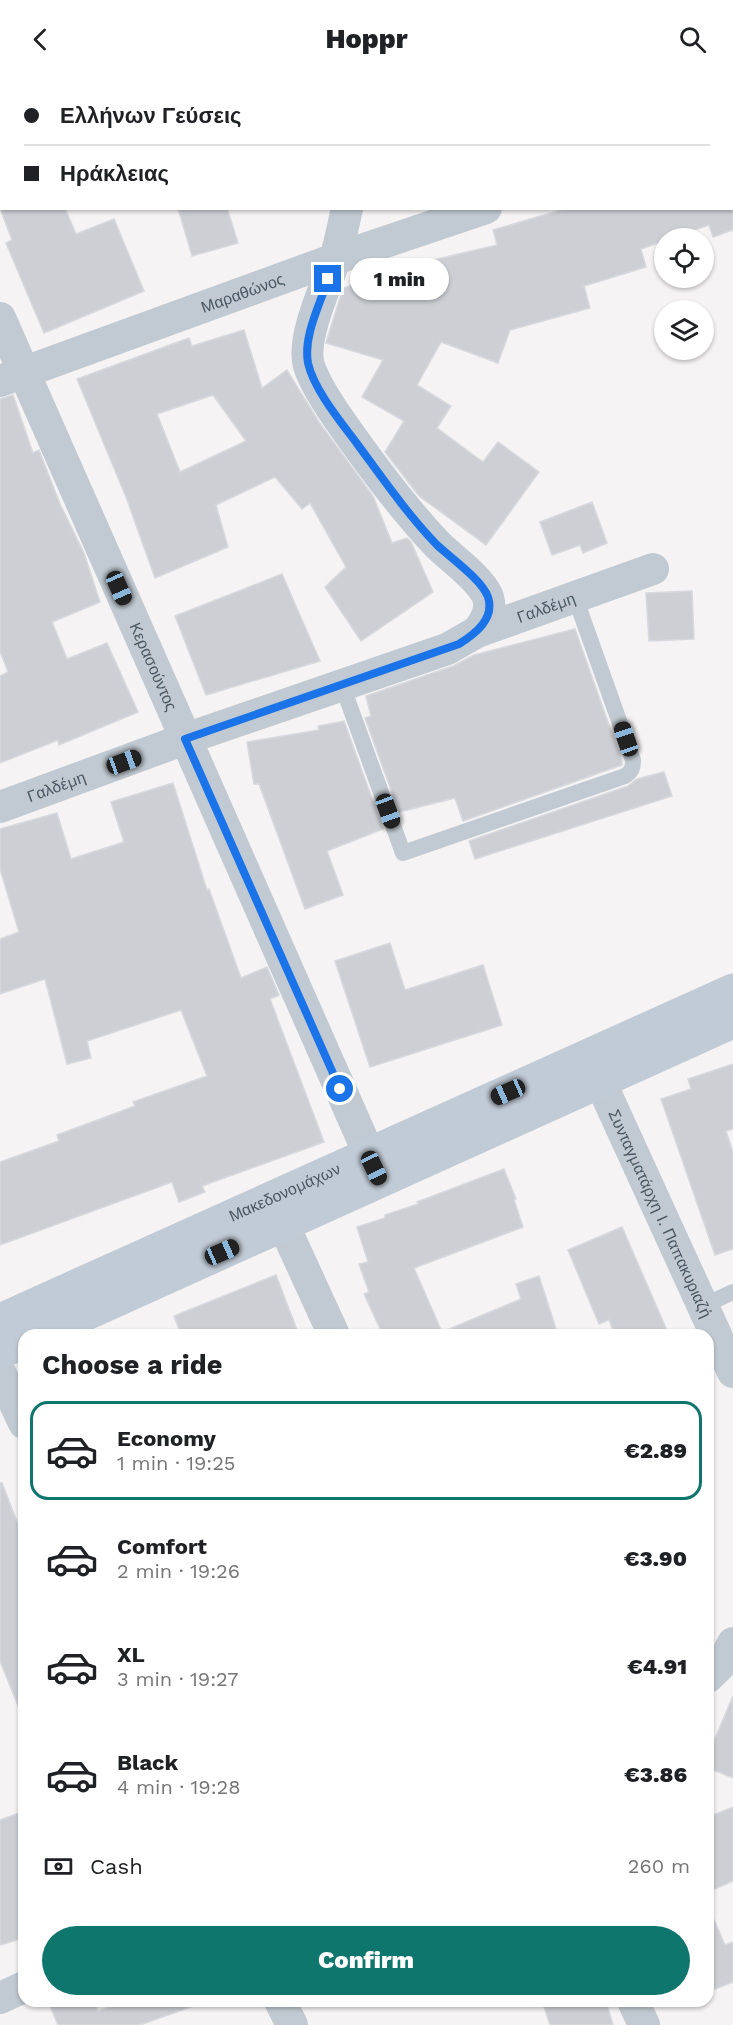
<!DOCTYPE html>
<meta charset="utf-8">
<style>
body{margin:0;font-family:"Work Sans",sans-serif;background:#f6f6f6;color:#202124;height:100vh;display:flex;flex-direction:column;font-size:22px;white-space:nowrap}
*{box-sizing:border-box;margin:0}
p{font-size:20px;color:#757577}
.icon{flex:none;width:33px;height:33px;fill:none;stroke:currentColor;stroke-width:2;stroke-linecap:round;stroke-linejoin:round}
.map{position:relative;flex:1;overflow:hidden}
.sheet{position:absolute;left:18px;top:1251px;width:696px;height:678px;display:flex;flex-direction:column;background:#fff;border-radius:18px;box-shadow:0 2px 4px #0004}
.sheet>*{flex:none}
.top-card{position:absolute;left:0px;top:0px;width:734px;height:132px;box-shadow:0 2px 4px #0004;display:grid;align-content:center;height:132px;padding:0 24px;background:#fff}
.fabs{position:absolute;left:654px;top:150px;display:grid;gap:12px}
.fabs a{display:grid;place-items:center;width:60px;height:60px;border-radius:50%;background:#fff;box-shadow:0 2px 4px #0004;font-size:30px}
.end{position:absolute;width:27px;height:27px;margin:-14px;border:8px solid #1a73e8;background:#fff;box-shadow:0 0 0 3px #fff}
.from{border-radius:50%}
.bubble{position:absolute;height:42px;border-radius:21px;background:#fff;box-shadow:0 2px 4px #0004;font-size:20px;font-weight:800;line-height:42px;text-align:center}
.car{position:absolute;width:18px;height:36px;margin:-18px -9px;border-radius:8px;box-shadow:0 0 4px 2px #0007;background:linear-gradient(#222 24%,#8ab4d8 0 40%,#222 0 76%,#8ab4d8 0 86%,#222 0)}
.top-card b{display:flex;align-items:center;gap:21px;height:57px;font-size:22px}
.top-card b+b{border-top:2px solid #e0e0e0}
.top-card i{width:15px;height:15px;background:#202124}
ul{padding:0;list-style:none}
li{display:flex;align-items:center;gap:18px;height:99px;margin:0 12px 9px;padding:0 12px;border:3px solid transparent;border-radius:18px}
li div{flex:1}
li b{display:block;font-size:22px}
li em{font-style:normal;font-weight:800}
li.active{border-color:#0f766e}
li>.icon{width:54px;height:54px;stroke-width:1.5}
h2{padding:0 24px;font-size:27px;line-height:72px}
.pay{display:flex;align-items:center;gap:15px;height:66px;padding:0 24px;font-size:22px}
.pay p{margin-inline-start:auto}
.button{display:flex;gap:12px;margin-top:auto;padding:12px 24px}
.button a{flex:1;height:69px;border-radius:36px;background:#0f766e;color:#fff;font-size:24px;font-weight:800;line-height:69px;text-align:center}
header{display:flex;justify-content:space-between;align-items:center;height:78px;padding:0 24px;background:#fff;font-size:27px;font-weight:800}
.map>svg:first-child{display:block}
</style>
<header><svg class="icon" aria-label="back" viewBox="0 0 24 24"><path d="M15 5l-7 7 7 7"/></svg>Hoppr<svg class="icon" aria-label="search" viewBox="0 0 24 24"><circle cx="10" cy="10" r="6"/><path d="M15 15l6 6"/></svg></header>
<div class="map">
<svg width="733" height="1947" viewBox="0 0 733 1947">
<rect width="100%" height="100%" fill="#f5f3f3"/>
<g fill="#cdcfd5" stroke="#d7d9de" stroke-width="1.5" fill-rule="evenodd">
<polygon points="0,130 65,130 76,156 114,141 144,213 44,255 6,165 12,162"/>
<polygon points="178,130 227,130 238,165 192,178"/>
<polygon points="568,130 733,130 733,152 713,159 709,147 671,160 664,160 664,163 641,171 646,189 584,208 590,230 510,252 498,285 441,264 417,307 451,328 437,350 483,384 498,364 539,394 486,467 419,418 385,374 404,343 362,319 383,282 326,265 329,255 343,210 420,185 497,167 493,152"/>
<path d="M244,252L262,310L287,292L319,344L373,418L392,465L407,460L411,464L433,514L361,563L325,509L346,489L310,425L302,431L275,399L216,427L228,469L155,500L126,419L77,301L189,260L192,268ZM213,317L246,363L180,394L157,336Z"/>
<polygon points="13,317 33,375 39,372 60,426 84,475 100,524 52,544 67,581 107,565 138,634 59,667 58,662 0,685 0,598 8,594 0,573 0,321"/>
<polygon points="592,424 607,465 583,475 580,467 552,477 540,444"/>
<polygon points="282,496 320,583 206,617 175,538"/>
<polygon points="692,513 694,561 649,563 646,515"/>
<polygon points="575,551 622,684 622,687 463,743 455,720 399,734 365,640 371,638 366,618 453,588 474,577"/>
<polygon points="344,643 383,751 327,773 343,817 305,831 259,706 254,706 247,664 319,652 318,648"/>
<polygon points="664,694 672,718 475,781 469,763 628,708 637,701"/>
<polygon points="173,705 207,812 209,811 241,900 267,889 279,917 270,921 324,1064 202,1108 205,1114 179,1124 172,1104 0,1167 0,1084 59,1063 57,1057 135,1028 133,1024 207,998 181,932 87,963 91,980 67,986 45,901 0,916 0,861 19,854 0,791 0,751 57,735 71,781 124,764 111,724"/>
<polygon points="390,865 405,912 483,887 502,947 370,989 335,883"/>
<polygon points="733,986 733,1051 726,1053 733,1074 733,1171 715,1177 661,1021 691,1011 688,1001"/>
<polygon points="504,1091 516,1121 514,1122 523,1149 414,1190 442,1254 521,1221 516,1206 539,1198 558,1257 383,1257 364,1216 369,1214 359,1186 368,1184 357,1149 385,1140 385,1137 418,1126 417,1124"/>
<polygon points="622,1149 669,1257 615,1257 609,1242 599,1246 568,1172"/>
<polygon points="276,1197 299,1257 181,1257 174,1238"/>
<polygon points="0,1405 2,1405 24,1462 23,1640 0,1583"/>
<polygon points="733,1618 733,1700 708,1690 708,1677"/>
<polygon points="733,1729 733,1803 708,1814 708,1739"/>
<polygon points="24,1733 24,1860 0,1867 0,1742"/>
<polygon points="708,1828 725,1867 733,1864 733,1904 708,1914"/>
<polygon points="48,1923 94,1923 98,1933 127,1923 198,1923 199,1926 140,1947 58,1947"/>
<polygon points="542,1923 606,1923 613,1947 550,1947"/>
</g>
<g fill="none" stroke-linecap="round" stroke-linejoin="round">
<g stroke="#c1cad2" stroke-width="16">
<path d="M342,607L403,775L625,698C632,693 633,690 633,682L575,519"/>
<polyline points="703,1228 733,1214"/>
</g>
<g stroke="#c1cad2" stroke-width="32">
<polyline points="353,2 353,0"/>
<polyline points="732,45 733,45"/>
<path d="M347,130C343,148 340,166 334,184C325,211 301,261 309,288C315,306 327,324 338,340C368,383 400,427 436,465C450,480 478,498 487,517C493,530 485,544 477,554"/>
<path id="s1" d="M0,240L380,1101"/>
<path id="s2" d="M0,303L335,181L486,130"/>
<path id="s3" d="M0,729L185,661L447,571L477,554L653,491"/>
<path id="s4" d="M589,979L733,1294"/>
<polyline points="273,1124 334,1257"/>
<polyline points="0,1294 24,1345"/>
<polyline points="708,1599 723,1584 733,1565"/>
<polyline points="0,1920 24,1909"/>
<polyline points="280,1923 292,1947"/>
<polyline points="633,1923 644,1947"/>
</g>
<g stroke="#c1cbd6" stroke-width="33">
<path id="s5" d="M0,1242L733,912"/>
<polyline points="40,1257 733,944"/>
<polyline points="0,1275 24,1264"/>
</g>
</g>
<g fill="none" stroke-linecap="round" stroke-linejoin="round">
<path stroke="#1a73e8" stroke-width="8" d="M328,201C320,227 303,258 308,285C314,312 341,344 358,367C383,401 408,437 437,467C451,480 482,502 488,519C495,541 475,556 459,566L185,661L340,1011"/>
</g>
<g text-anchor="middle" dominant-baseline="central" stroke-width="5" stroke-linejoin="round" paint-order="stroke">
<g font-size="16" fill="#4a5661" stroke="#fff">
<text stroke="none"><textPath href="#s2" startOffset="258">Μαραθώνος</textPath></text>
<text stroke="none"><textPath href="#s3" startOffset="582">Γαλδέμη</textPath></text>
<text stroke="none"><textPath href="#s1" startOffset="381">Κερασούντος</textPath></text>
<text stroke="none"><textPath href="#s3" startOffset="60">Γαλδέμη</textPath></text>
<text stroke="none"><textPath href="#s5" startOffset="312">Μακεδονομάχων</textPath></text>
<text stroke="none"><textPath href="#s4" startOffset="172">Συνταγματάρχη Ι. Παπακυριαζή</textPath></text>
</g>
</g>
</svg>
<div class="fabs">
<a><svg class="icon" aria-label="locate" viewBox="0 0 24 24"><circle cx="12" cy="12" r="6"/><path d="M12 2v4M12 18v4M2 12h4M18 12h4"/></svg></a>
<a><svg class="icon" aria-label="layers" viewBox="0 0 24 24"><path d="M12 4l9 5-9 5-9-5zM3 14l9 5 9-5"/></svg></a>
</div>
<i class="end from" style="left:340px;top:1011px"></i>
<i class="end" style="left:328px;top:201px"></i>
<div class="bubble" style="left:350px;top:180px;width:99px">1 min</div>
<i class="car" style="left:119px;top:510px;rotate:156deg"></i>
<i class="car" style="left:626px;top:661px;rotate:341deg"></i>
<i class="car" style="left:124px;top:684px;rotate:70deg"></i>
<i class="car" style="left:388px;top:733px;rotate:160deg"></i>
<i class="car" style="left:508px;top:1014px;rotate:246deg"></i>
<i class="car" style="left:374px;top:1090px;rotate:155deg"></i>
<i class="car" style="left:222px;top:1174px;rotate:66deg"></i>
<div class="top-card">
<b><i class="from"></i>Ελλήνων Γεύσεις</b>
<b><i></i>Ηράκλειας</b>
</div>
<section class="sheet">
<h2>Choose a ride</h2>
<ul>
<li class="active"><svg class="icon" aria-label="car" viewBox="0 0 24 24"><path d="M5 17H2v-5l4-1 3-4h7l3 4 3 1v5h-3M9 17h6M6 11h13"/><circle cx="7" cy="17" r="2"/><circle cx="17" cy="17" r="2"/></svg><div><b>Economy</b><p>1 min · 19:25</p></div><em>€2.89</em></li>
<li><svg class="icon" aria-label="car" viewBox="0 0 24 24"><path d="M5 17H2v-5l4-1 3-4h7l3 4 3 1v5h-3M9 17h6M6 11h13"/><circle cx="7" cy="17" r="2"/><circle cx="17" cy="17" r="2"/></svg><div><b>Comfort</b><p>2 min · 19:26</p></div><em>€3.90</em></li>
<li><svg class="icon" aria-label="car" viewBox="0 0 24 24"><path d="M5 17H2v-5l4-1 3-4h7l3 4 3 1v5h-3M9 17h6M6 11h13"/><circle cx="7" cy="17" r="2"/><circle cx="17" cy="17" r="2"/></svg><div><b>XL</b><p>3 min · 19:27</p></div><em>€4.91</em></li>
<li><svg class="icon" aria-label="car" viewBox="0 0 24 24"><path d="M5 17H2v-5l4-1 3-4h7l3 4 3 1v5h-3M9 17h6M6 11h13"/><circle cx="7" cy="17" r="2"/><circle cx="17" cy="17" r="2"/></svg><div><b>Black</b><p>4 min · 19:28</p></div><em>€3.86</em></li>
</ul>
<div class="pay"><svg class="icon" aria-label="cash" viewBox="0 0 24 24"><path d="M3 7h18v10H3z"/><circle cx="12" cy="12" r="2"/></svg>Cash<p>260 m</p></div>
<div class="button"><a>Confirm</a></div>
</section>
</div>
